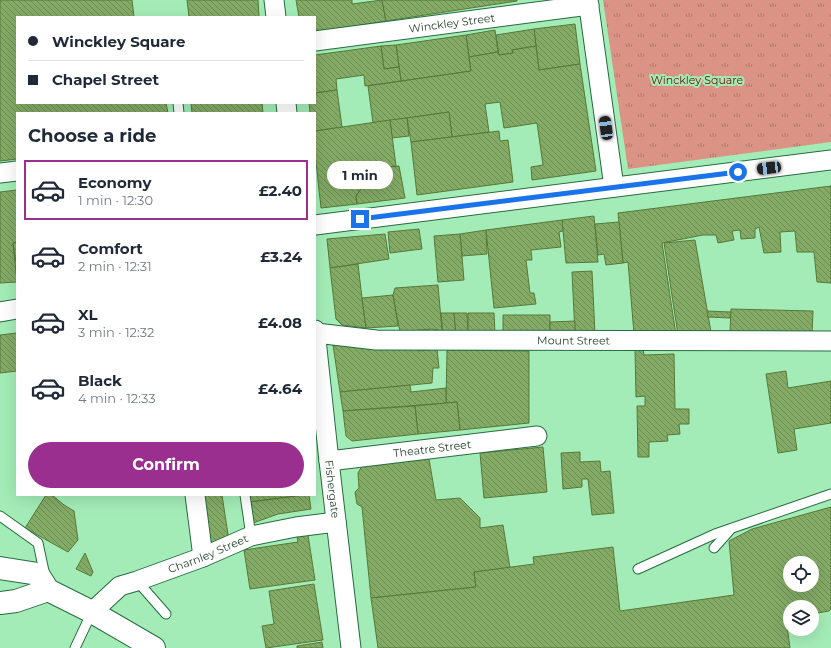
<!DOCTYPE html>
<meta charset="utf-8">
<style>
body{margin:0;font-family:Montserrat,sans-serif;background:#f2f2f3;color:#1f2937;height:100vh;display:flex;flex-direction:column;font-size:15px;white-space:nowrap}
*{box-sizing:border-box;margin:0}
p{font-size:13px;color:#747a83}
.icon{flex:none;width:22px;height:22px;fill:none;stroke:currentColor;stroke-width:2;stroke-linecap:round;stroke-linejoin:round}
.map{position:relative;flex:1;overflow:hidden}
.sheet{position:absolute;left:16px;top:112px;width:300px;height:384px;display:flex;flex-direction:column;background:#fff;border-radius:0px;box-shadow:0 4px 16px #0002}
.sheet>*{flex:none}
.top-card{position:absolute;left:16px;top:16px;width:300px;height:88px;border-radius:0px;box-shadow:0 4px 16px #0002;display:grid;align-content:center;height:88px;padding:0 12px;background:#fff}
.buttons{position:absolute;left:783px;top:556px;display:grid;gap:8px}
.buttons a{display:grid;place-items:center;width:36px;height:36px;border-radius:50%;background:#fff;box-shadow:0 4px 16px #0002;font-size:20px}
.end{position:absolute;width:18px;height:18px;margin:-9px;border:5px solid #1a73e8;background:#fff;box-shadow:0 0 0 2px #fff}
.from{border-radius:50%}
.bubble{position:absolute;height:28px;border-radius:14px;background:#fff;box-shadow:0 4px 16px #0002;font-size:13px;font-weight:700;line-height:28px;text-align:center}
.car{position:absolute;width:12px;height:24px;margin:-12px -6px;border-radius:5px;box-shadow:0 0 3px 1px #0007;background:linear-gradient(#222 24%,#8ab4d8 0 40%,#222 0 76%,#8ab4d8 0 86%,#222 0)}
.top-card b{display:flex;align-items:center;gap:14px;height:38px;font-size:15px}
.top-card b+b{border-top:1px solid #e0e1e3}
.top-card i{width:10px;height:10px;background:#1f2937}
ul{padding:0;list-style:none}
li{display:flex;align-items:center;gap:12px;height:60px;margin:0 8px 6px;padding:0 4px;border:2px solid transparent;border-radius:0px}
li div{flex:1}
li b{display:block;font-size:15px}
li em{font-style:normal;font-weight:700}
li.current{border-color:#9b2f90}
li>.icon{width:36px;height:36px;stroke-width:1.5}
h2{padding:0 12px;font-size:18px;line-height:48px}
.cta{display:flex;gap:8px;margin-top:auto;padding:8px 12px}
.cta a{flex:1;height:46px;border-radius:24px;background:#9b2f90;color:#fff;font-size:16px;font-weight:700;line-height:46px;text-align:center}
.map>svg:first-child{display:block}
</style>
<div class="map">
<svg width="831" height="648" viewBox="0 0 831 648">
<defs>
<pattern id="grass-tufts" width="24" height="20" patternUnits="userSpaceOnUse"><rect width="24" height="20" fill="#da9384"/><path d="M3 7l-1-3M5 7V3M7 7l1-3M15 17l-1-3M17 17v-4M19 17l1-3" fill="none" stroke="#b17a6c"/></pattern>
<pattern id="building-back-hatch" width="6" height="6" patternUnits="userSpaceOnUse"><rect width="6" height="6" fill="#84ab66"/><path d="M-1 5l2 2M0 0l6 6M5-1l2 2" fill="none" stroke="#6c8d54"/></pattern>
</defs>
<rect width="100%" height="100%" fill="#a4ecb7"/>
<polygon fill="url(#grass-tufts)" points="603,0 831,0 831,142 628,169"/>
<g fill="url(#building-back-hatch)" stroke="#567938" fill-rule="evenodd">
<polygon points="0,0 132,0 134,17 17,17 17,103 166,103 168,113 17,113 17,159 0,161"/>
<polygon points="187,0 258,0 259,17 189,17"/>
<polygon points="296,0 352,0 352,4 382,0 386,21 315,33 315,17 299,17"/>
<polygon points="382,0 517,0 517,1 386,21"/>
<polygon points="575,24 580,64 539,70 534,29"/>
<polygon points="534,29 536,46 512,50 513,53 499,55 496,35"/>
<polygon points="495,30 498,52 469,57 466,35"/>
<polygon points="466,35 471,71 401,81 396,45"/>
<polygon points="396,45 399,67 384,69 381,46"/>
<polygon points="381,46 384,69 399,67 401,81 365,86 364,75 336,79 337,90 315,93 315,55"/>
<polygon points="536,46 539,70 580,64 596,171 532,180 531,167 543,165 537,123 504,128 500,102 485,104 489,132 452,137 449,112 373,123 368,86 471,71 469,57 498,52 499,55 513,53 512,50"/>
<polygon points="337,90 342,127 315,131 315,113 310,113 309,103 315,103 315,93"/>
<polygon points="191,103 262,103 263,113 192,113"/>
<polygon points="449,112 452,137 411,142 407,118"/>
<polygon points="407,118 409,136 392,138 390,120"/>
<polygon points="390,120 396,166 380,168 382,181 366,182 356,196 357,204 321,208 315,153 315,131"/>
<polygon points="499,131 500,141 508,140 513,182 417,195 411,142"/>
<polygon points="399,166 405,198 357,204 356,196 366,182 382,181 380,168"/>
<polygon points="831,186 831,283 817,282 814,252 797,252 795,231 780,232 781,252 764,253 759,227 755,229 755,238 741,239 740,230 732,231 734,240 718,243 716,235 703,235 662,243 676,335 634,334 628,262 623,263 618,213"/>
<polygon points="17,190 17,242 13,243 17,282 0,283 0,192"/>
<polygon points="594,216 598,262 566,263 562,220"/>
<polygon points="562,220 563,231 559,232 561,247 531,250 532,260 526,260 530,293 534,293 536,304 494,308 486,230"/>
<polygon points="619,222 623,263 606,265 604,254 598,255 595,224"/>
<polygon points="419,229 422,249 390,253 388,232"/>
<polygon points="486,230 487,254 462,256 460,234"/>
<polygon points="385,234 389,259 330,268 327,239"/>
<polygon points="460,234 464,280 438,282 434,236"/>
<polygon points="695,240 711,332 678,335 664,243"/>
<polygon points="17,242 17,269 13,243"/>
<polygon points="358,264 362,298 366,328 342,325 336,319 330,268"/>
<polygon points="592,271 595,334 575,334 572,272"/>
<polygon points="438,285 442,331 432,329 400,332 393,295 395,288"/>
<polygon points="393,295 398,326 366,328 362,298"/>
<polygon points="731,309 813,311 812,335 730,332"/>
<polygon points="707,311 731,312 730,318 708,317"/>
<polygon points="441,313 454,313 456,334 443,334"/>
<polygon points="454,313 467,313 468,333 456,334"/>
<polygon points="468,313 494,313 495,333 468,333"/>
<polygon points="503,315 550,315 550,333 503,334"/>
<polygon points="575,321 575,334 550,333 550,322"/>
<polygon points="17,333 17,371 0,373 0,335"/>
<polygon points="350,341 419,347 419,351 437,349 439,368 433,368 432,383 340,392 333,345"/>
<polygon points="643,348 644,355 674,354 675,409 689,409 689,424 679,424 680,434 667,435 668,441 649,442 649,457 638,457 637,406 645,406 645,396 636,397 635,349"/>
<polygon points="447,350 529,351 529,423 460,430 457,402 446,403"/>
<polygon points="786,371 788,388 831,381 831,423 794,429 797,450 778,453 766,374"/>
<polygon points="410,385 411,392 446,388 446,403 343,411 340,392"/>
<polygon points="457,402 460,430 418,434 415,406"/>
<polygon points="415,406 418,434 352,441 346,436 343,411"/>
<polygon points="543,447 547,492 484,498 480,453"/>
<polygon points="580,452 580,462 600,461 601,472 610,471 614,513 592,515 588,479 582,479 582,487 563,489 561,453"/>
<polygon points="429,459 436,500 460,498 480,518 480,528 503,525 510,568 474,572 476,587 371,598 362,507 357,504 355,492 359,488 358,473 362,466"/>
<polygon points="46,495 52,495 64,505 74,511 78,540 68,552 25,528"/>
<polygon points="204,495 222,495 229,541 211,544"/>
<polygon points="249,495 304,495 250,502"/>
<polygon points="304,495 309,495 311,509 278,514 253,523 250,502"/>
<path d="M831,507V609L829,611L812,614V607H790V617L786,618L790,648H378L371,598L476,587L474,572L534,564L533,557L613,547L620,611L734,595L729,541L752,529ZM790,563H812V585H790Z"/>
<polygon points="308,535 315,580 250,589 244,550 298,542 297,537"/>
<polygon points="85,553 93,572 91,576 76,569"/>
<polygon points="314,584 323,640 266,648 262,626 274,624 269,591"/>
<polygon points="322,642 323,648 297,648 297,646"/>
</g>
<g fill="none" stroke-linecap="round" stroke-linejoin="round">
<defs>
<g id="lane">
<polyline points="178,103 179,113"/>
<polyline points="245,495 251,536"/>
<polyline points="0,516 38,543 45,576"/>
<polyline points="714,548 730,530"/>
<polyline points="638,569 715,534 831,494"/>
<polyline points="137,581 166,614"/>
<polyline points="75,648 92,612"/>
</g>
<g id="street">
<polyline points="274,0 276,17"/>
<polyline points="588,0 614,187"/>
<path id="s1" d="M315,41L589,5"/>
<polyline points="286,103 287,113"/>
<polyline points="0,173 17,171"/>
<polyline points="315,225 831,160"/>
<polyline points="0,312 17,309"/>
<path id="s2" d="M315,330L329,461L351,648"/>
<path id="s3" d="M316,333L376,340L831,341"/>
<path id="s4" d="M329,461L537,436"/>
<polyline points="195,495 203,557"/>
<path id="s5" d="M92,612L120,586L137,581L203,557L251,536L296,527L336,522"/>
</g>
<g id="secondary">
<polyline points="0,568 38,574 48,590 92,612 154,648"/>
<polyline points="0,603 16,601 48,590"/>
</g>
</defs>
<use href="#lane" stroke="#256c3f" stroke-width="11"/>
<use href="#street" stroke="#256c3f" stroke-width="21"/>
<use href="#secondary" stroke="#256c3f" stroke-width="24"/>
<use href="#lane" stroke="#fff" stroke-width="9"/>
<use href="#street" stroke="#fff" stroke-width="19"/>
<use href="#secondary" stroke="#fff" stroke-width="22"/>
</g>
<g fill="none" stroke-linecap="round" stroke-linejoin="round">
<polyline stroke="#1a73e8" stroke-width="5" points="360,219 738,172"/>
</g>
<g text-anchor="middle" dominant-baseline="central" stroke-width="4" stroke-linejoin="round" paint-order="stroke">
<g font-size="11" fill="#26432e" stroke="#a4ecb7">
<text stroke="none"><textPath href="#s1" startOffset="138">Winckley Street</textPath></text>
<text stroke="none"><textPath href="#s3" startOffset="258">Mount Street</textPath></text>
<text stroke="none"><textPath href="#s4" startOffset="104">Theatre Street</textPath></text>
<text stroke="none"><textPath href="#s2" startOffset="160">Fishergate</textPath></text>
<text stroke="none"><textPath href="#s5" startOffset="132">Charnley Street</textPath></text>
</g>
<g font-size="11" fill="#700d00" stroke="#a4ecb7">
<text x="697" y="80">Winckley Square</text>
</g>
</g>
</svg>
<div class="buttons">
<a><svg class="icon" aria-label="locate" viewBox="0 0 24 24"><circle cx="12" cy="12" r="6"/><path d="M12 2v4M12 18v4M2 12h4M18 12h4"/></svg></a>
<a><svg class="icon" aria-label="layers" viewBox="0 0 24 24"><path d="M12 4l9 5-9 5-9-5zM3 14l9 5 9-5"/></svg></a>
</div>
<i class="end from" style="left:738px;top:172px"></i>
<i class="end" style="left:360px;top:219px"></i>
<div class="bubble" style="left:327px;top:161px;width:66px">1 min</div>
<i class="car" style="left:606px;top:128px;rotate:352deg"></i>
<i class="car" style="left:769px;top:168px;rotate:263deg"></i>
<div class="top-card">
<b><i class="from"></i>Winckley Square</b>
<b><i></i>Chapel Street</b>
</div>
<section class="sheet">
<h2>Choose a ride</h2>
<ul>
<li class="current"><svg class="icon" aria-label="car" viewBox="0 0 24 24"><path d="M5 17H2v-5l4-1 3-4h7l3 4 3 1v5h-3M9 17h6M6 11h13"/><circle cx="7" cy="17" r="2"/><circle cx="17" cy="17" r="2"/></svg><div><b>Economy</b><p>1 min · 12:30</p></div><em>£2.40</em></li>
<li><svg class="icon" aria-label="car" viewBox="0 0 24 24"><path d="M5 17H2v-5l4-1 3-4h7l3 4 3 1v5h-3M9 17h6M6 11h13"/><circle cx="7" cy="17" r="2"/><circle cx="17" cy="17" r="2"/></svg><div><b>Comfort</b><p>2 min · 12:31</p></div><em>£3.24</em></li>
<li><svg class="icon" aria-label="car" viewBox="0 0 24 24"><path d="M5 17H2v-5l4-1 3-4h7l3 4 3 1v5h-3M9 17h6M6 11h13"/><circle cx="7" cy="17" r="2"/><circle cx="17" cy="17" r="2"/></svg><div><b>XL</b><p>3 min · 12:32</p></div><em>£4.08</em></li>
<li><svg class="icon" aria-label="car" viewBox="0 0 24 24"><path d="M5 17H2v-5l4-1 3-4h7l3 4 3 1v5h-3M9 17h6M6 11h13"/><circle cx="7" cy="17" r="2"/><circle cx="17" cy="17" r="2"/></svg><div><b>Black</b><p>4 min · 12:33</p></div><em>£4.64</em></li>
</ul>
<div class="cta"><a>Confirm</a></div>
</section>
</div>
